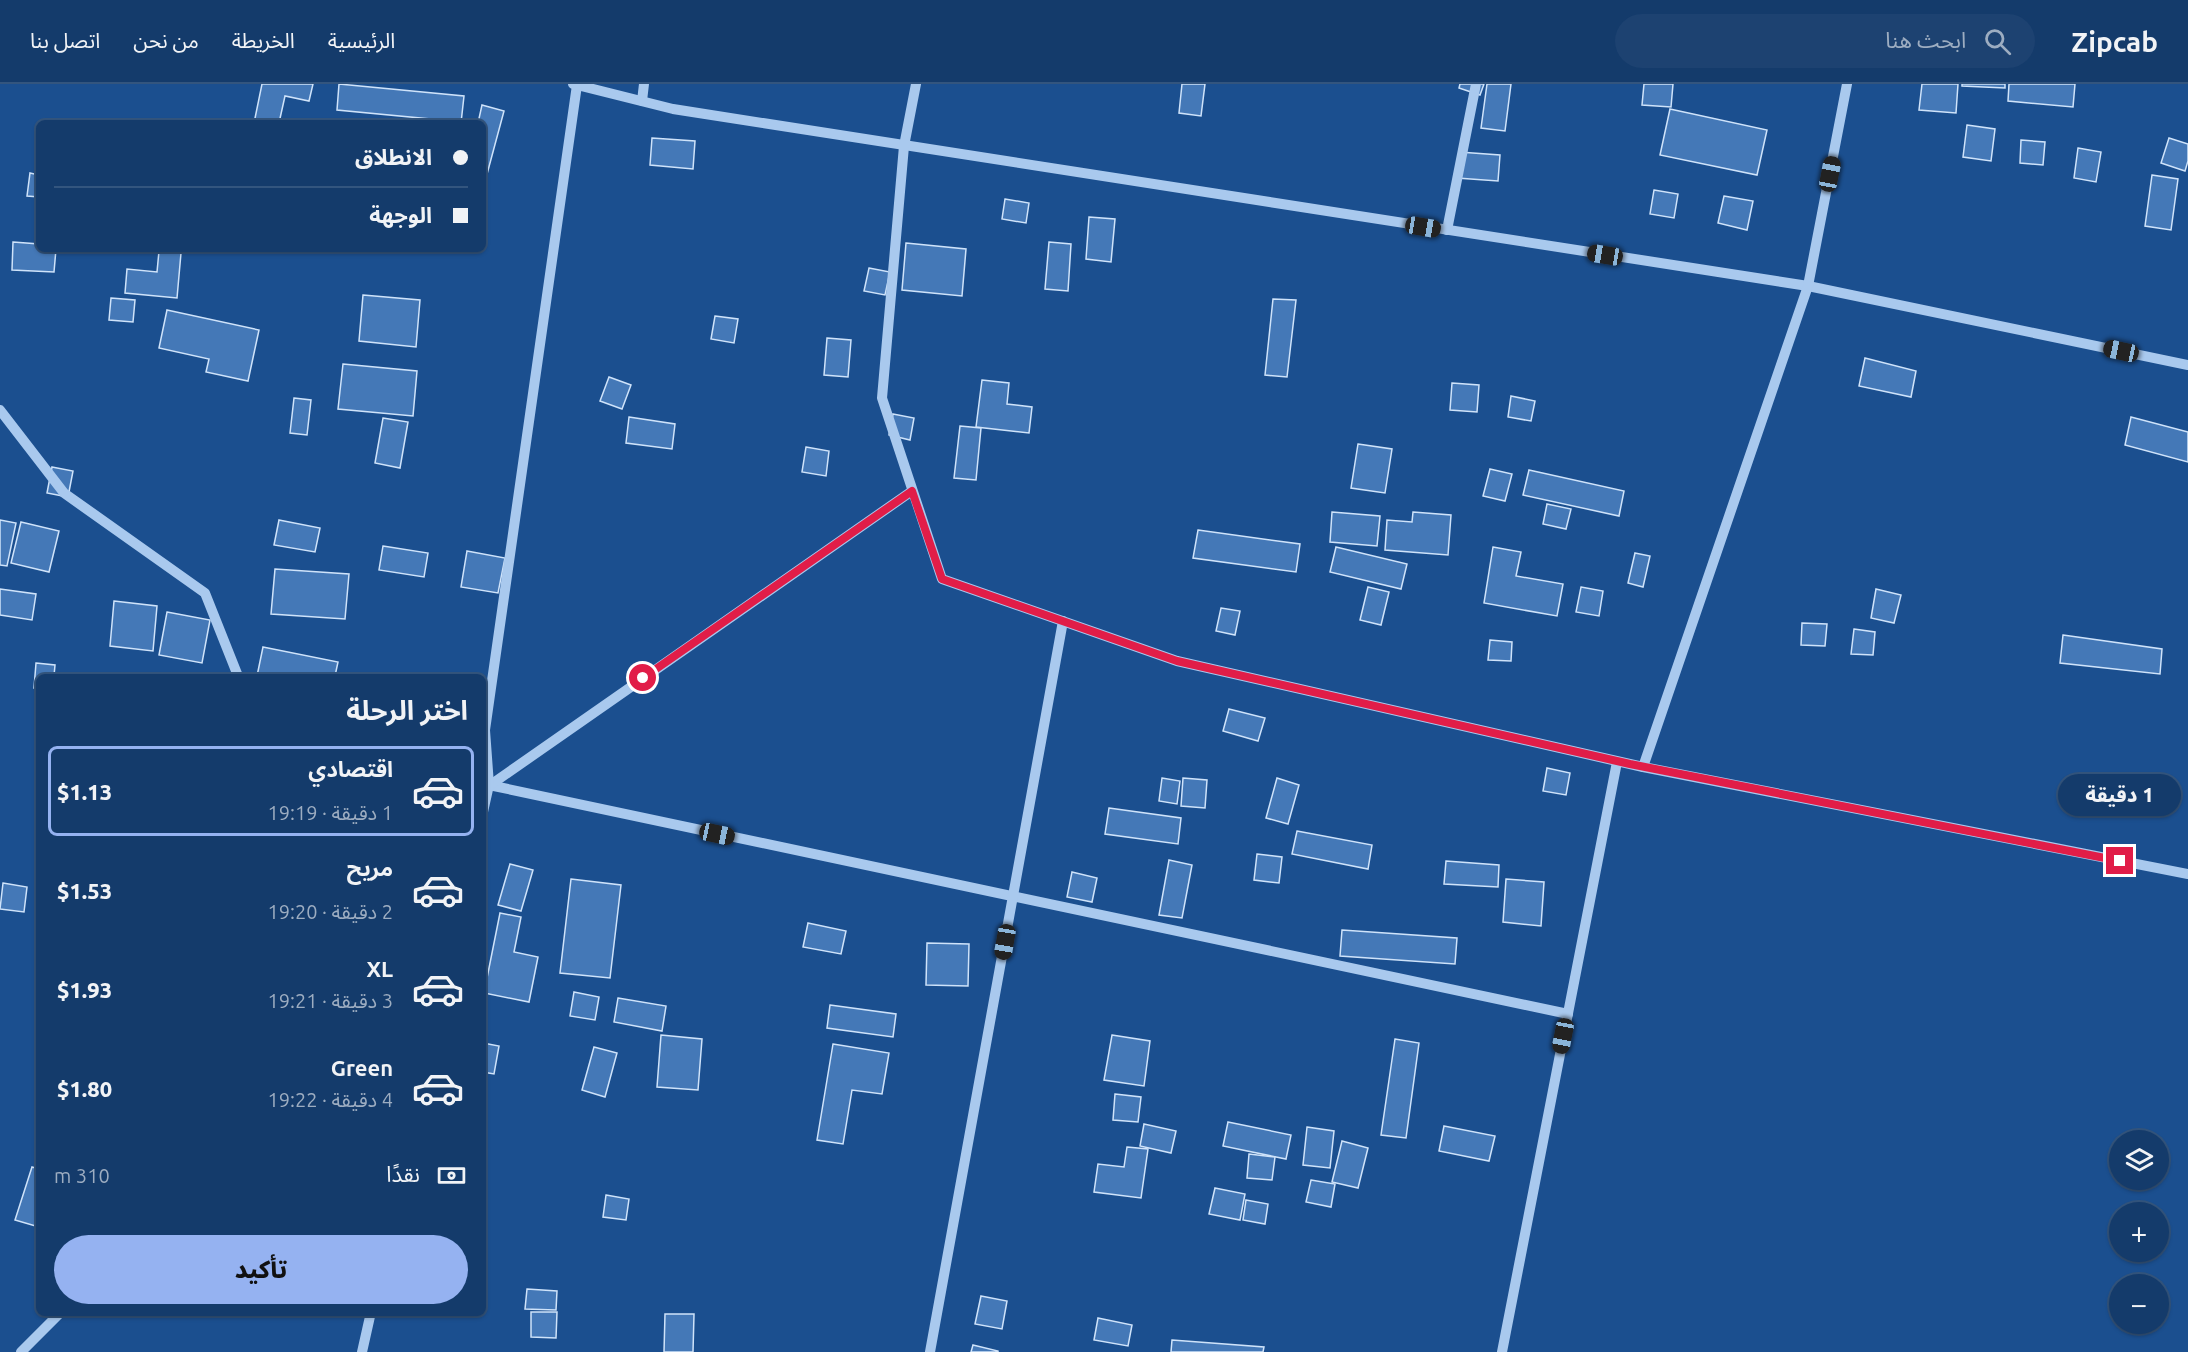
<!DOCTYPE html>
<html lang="ar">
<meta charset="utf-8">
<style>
body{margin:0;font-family:Ubuntu,"Noto Sans Arabic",sans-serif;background:#1d4271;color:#f1f3f6;direction:rtl;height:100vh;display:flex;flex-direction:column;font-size:22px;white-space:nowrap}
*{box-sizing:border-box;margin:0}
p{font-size:20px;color:#9dadc1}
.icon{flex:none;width:33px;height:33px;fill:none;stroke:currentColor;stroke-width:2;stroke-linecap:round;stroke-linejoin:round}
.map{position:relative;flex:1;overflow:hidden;direction:ltr}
.panel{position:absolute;left:36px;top:590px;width:450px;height:642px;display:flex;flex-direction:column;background:#143b6b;border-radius:9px;box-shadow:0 2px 4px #0004,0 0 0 2px #33557e;direction:rtl}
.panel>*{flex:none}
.top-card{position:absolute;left:36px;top:36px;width:450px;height:132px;border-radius:9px;box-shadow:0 2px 4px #0004,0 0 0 2px #33557e;direction:rtl;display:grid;align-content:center;height:132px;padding:0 18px;background:#143b6b}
.controls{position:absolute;left:2109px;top:1046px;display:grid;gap:12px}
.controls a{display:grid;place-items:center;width:60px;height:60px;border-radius:50%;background:#143b6b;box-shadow:0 2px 4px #0004,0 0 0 2px #33557e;font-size:30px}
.end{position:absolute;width:27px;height:27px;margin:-14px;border:8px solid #e11d48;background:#fff;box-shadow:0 0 0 3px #fff}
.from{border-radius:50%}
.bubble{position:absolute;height:42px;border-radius:21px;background:#143b6b;box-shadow:0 2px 4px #0004,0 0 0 2px #33557e;font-size:20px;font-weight:800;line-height:42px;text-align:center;direction:rtl}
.car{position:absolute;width:18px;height:36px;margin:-18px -9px;border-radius:8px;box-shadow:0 0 4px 2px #0007;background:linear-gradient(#222 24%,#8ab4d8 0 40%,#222 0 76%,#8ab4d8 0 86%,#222 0)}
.top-card b{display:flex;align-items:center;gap:21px;height:57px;font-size:22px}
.top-card b+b{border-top:2px solid #33557e}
.top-card i{width:15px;height:15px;background:#f1f3f6}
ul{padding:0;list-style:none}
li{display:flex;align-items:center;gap:18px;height:90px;margin:0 12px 9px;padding:0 6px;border:3px solid transparent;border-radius:9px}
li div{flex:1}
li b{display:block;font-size:22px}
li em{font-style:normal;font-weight:800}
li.active{border-color:#95b2f1}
li>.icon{width:54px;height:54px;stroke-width:1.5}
h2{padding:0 18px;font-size:27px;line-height:72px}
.pay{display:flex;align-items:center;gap:15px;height:66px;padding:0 18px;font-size:22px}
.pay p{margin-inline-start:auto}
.cta{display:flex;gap:12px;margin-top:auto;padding:12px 18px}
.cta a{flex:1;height:69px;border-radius:36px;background:#95b2f1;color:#111;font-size:24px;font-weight:800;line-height:69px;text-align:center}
header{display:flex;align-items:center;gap:36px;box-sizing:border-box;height:84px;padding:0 30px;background:#143b6b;border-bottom:2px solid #33557e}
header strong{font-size:28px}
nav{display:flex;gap:33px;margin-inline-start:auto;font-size:21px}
.search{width:420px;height:54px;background:#1d4271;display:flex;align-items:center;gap:15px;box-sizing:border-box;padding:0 21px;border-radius:33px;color:#9dadc1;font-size:22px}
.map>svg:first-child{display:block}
</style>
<header>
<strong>Zipcab</strong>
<div class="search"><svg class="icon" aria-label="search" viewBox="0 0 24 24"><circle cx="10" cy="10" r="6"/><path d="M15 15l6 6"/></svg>ابحث هنا</div>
<nav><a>الرئيسية</a><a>الخريطة</a><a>من نحن</a><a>اتصل بنا</a></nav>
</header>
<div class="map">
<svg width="2188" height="1268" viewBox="0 0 2188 1268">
<rect width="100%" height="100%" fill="#1b4f8f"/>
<g fill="#4478b7" stroke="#cfe3fa" stroke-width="1.5">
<polygon points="262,0 313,0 309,17 285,12 279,39 254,39"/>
<polygon points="339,0 464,12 461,39 441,39 441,36 337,26"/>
<polygon points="1182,0 1205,0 1201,32 1179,29"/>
<polygon points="1460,0 1484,0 1480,11 1459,4"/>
<polygon points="1487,0 1511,0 1505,47 1481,44"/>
<polygon points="1644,0 1673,0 1671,23 1642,21"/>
<polygon points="1922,0 1958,0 1956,29 1919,26"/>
<polygon points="1962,0 2005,0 2005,4 1962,2"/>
<polygon points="2009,0 2075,0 2073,23 2008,17"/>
<polygon points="482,21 504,27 483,105 483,39 478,39"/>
<polygon points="1670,25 1767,46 1757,91 1660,71"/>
<polygon points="1967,41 1995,45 1991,77 1963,73"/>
<polygon points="652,54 695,57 693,85 650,81"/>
<polygon points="2169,54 2188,60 2188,77 2185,87 2161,79"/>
<polygon points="2021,56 2045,58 2043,81 2020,79"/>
<polygon points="2078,64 2101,68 2096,98 2074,94"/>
<polygon points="1459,68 1500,71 1498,97 1457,94"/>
<polygon points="30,89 39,91 39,113 27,112"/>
<polygon points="2152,91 2178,95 2171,146 2145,142"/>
<polygon points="1654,106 1678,110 1674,134 1650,130"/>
<polygon points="1724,112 1753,117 1747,146 1718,139"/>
<polygon points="1005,115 1029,119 1026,139 1002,135"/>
<polygon points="1089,133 1115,135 1111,178 1086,175"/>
<polygon points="13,158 39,160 39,165 56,165 54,188 12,186"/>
<polygon points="1049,158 1071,160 1068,207 1045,205"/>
<polygon points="906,159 966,165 962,212 902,206"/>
<polygon points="159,167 181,169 177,214 125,209 127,185 157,188"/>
<polygon points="869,184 890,188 885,211 864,207"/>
<polygon points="363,211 420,216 416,263 359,257"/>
<polygon points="111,214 135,216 133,238 109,236"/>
<polygon points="1273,215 1296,216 1287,293 1265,291"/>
<polygon points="167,226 259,246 248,297 206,288 209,275 159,264"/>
<polygon points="715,232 738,235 734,259 711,255"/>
<polygon points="827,254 851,256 848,293 824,291"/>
<polygon points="1865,274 1916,287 1911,313 1859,302"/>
<polygon points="343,280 417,287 413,332 338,325"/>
<polygon points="609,293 631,301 622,325 600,317"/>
<polygon points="982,296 1009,299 1007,320 1032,323 1029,349 976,343"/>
<polygon points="1452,299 1479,301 1477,328 1450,326"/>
<polygon points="1511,312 1535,317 1531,337 1508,333"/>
<polygon points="294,314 311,316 307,351 290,349"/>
<polygon points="893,330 914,334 910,356 889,351"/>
<polygon points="629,333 675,340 672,365 626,359"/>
<polygon points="2131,333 2188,348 2188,378 2125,361"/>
<polygon points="383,334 408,338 400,384 375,379"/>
<polygon points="960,342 981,344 976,396 954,394"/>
<polygon points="1358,360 1392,365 1385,409 1351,404"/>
<polygon points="806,363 829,367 826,392 802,388"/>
<polygon points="52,383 73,387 68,413 47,409"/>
<polygon points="1490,385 1512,390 1505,417 1483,412"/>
<polygon points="1529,386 1624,407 1619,432 1523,411"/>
<polygon points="1547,420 1571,425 1566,445 1543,440"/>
<polygon points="1332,428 1380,432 1377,462 1330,458"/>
<polygon points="1413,428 1451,431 1448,471 1385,466 1387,436 1412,438"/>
<polygon points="0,436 16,439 7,482 0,481"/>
<polygon points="279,436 320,444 315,468 274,461"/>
<polygon points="21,438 59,447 49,488 11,479"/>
<polygon points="1198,446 1300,460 1296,488 1193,474"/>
<polygon points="383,462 428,469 424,493 379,486"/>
<polygon points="1336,463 1407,480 1401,505 1330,488"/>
<polygon points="1493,463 1521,468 1516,492 1563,500 1557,532 1484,519"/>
<polygon points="467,467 505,474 498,509 461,503"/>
<polygon points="1635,469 1650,472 1643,503 1628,499"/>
<polygon points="275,485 349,490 345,535 271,530"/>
<polygon points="1368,503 1389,508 1381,541 1360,536"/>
<polygon points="1581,503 1603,507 1599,532 1576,528"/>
<polygon points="0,505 36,510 32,536 0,531"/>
<polygon points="1876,505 1901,511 1894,539 1871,534"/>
<polygon points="114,517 157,522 153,567 110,562"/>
<polygon points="1221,524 1240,527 1235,551 1216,547"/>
<polygon points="167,528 210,536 202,579 159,571"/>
<polygon points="1802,539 1827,540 1825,562 1801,561"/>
<polygon points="1854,545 1875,548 1873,571 1851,570"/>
<polygon points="2063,551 2162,565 2160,590 2060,579"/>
<polygon points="1490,556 1512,558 1511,577 1488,576"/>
<polygon points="263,563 338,578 335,592 257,592"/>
<polygon points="36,579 55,581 54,592 39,592 39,604 34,604"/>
<polygon points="1229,625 1265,634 1258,657 1223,647"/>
<polygon points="1547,684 1570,689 1566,711 1543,707"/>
<polygon points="37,693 39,693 39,717 35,717"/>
<polygon points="1162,694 1180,697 1177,720 1159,717"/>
<polygon points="1183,694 1207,696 1205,724 1181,722"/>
<polygon points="1277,694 1299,701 1288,740 1266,734"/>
<polygon points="1109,724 1181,734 1178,760 1105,750"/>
<polygon points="1297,747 1372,761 1368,785 1292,770"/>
<polygon points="1257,770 1282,773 1279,799 1254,796"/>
<polygon points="1169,776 1192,781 1182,834 1159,831"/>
<polygon points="1446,777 1499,781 1498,803 1444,800"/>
<polygon points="510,780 533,786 521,827 498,821"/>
<polygon points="1072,788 1097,794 1092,818 1067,813"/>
<polygon points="571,795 621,801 610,894 560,889"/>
<polygon points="1506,795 1544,798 1541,842 1503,838"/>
<polygon points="3,799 27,803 24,828 0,825"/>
<polygon points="500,829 521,833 514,868 538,873 529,918 484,909"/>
<polygon points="808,839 846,847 841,870 803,863"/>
<polygon points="1342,846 1457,854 1455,880 1340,872"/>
<polygon points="927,859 969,860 968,902 926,901"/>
<polygon points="574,908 599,913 595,936 570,932"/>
<polygon points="618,914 666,922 662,947 614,938"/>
<polygon points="830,921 896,930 893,953 827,944"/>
<polygon points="661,951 702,955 698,1006 657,1003"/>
<polygon points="1112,951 1150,957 1144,1002 1104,996"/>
<polygon points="1395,955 1419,959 1406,1054 1381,1051"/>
<polygon points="483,959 499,962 494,990 483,988"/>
<polygon points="833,960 889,969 882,1010 852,1006 843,1060 817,1056"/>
<polygon points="594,963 617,969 605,1013 582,1006"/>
<polygon points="1115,1010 1141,1013 1138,1038 1113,1036"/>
<polygon points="1228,1038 1291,1051 1286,1075 1223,1062"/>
<polygon points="1144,1040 1176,1047 1171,1069 1140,1062"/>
<polygon points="1444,1042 1495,1052 1489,1077 1439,1067"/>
<polygon points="1307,1043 1334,1047 1330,1084 1303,1081"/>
<polygon points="1342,1057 1368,1064 1358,1104 1332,1098"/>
<polygon points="1127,1063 1148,1065 1141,1114 1094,1108 1098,1080 1124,1083"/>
<polygon points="1249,1070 1275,1073 1272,1096 1247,1094"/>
<polygon points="32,1083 39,1085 39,1143 15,1136"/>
<polygon points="1311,1096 1335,1100 1331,1123 1306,1118"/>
<polygon points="1215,1104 1245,1110 1240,1136 1209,1130"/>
<polygon points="606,1111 629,1115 626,1136 603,1133"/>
<polygon points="1246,1116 1268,1120 1265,1140 1243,1136"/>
<polygon points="527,1205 557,1207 556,1226 525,1225"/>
<polygon points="981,1212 1007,1217 1002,1245 975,1240"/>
<polygon points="531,1228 557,1228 556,1254 531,1253"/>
<polygon points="665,1230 694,1230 693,1268 664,1268"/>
<polygon points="1098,1234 1132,1241 1128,1262 1094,1256"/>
<polygon points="1172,1256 1264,1263 1263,1268 1171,1268"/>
<polygon points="973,1261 998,1267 998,1268 971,1268"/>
</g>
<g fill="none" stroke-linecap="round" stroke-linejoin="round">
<g stroke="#a9c9ee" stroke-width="10">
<polyline points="573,0 673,25 1808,202 2188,281"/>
<polyline points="916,0 904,62 882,314 942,495 1177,577 1643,683 2188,790"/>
<polyline points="642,17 644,0"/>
<polyline points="1447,146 1476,0"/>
<polyline points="0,326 64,409 205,509 238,592"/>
<polyline points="1643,683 1808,202 1847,0"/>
<polyline points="489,701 1568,930"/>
<polyline points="486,704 912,407"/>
<polyline points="483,728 489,701 485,646 577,1"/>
<polyline points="21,1268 61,1228"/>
<polyline points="362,1268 371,1228"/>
<polyline points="930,1268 1063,537"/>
<polyline points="1502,1268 1617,678"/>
</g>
</g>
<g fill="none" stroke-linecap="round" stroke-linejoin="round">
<polyline stroke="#e11d48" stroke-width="8" points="643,594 912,407 942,495 1177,577 1630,680 2120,777"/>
</g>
</svg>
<div class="controls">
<a><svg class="icon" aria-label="layers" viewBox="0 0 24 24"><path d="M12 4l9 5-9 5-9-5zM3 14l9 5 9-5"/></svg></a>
<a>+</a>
<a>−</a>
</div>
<i class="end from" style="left:643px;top:594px"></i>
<i class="end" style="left:2120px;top:777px"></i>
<div class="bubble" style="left:2058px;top:690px;width:123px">1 دقيقة</div>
<i class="car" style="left:1830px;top:90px;rotate:11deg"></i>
<i class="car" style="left:1423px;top:143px;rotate:99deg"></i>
<i class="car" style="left:1605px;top:171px;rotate:279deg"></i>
<i class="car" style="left:2121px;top:267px;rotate:282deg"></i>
<i class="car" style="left:717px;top:750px;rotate:102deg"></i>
<i class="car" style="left:1005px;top:858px;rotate:190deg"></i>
<i class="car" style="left:1563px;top:952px;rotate:191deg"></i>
<div class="top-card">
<b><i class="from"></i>الانطلاق</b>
<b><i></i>الوجهة</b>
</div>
<section class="panel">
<h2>اختر الرحلة</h2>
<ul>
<li class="active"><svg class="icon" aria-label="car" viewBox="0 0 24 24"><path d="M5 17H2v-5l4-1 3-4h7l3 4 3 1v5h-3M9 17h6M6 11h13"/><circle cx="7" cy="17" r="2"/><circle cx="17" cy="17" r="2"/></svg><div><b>اقتصادي</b><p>1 دقيقة · 19:19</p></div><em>$1.13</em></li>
<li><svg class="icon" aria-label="car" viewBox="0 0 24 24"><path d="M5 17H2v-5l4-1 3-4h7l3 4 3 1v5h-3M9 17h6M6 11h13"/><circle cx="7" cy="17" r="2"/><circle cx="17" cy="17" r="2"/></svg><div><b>مريح</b><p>2 دقيقة · 19:20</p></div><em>$1.53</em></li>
<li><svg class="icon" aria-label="car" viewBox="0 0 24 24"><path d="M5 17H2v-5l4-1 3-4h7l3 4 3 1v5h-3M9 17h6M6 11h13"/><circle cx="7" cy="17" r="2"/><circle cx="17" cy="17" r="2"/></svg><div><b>XL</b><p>3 دقيقة · 19:21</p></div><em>$1.93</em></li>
<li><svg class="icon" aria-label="car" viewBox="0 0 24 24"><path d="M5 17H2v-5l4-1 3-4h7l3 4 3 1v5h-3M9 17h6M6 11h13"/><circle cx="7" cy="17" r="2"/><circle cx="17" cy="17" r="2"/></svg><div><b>Green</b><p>4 دقيقة · 19:22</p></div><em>$1.80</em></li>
</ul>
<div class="pay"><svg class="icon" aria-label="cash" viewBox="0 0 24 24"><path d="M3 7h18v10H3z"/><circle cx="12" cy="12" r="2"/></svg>نقدًا<p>310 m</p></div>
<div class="cta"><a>تأكيد</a></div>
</section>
</div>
